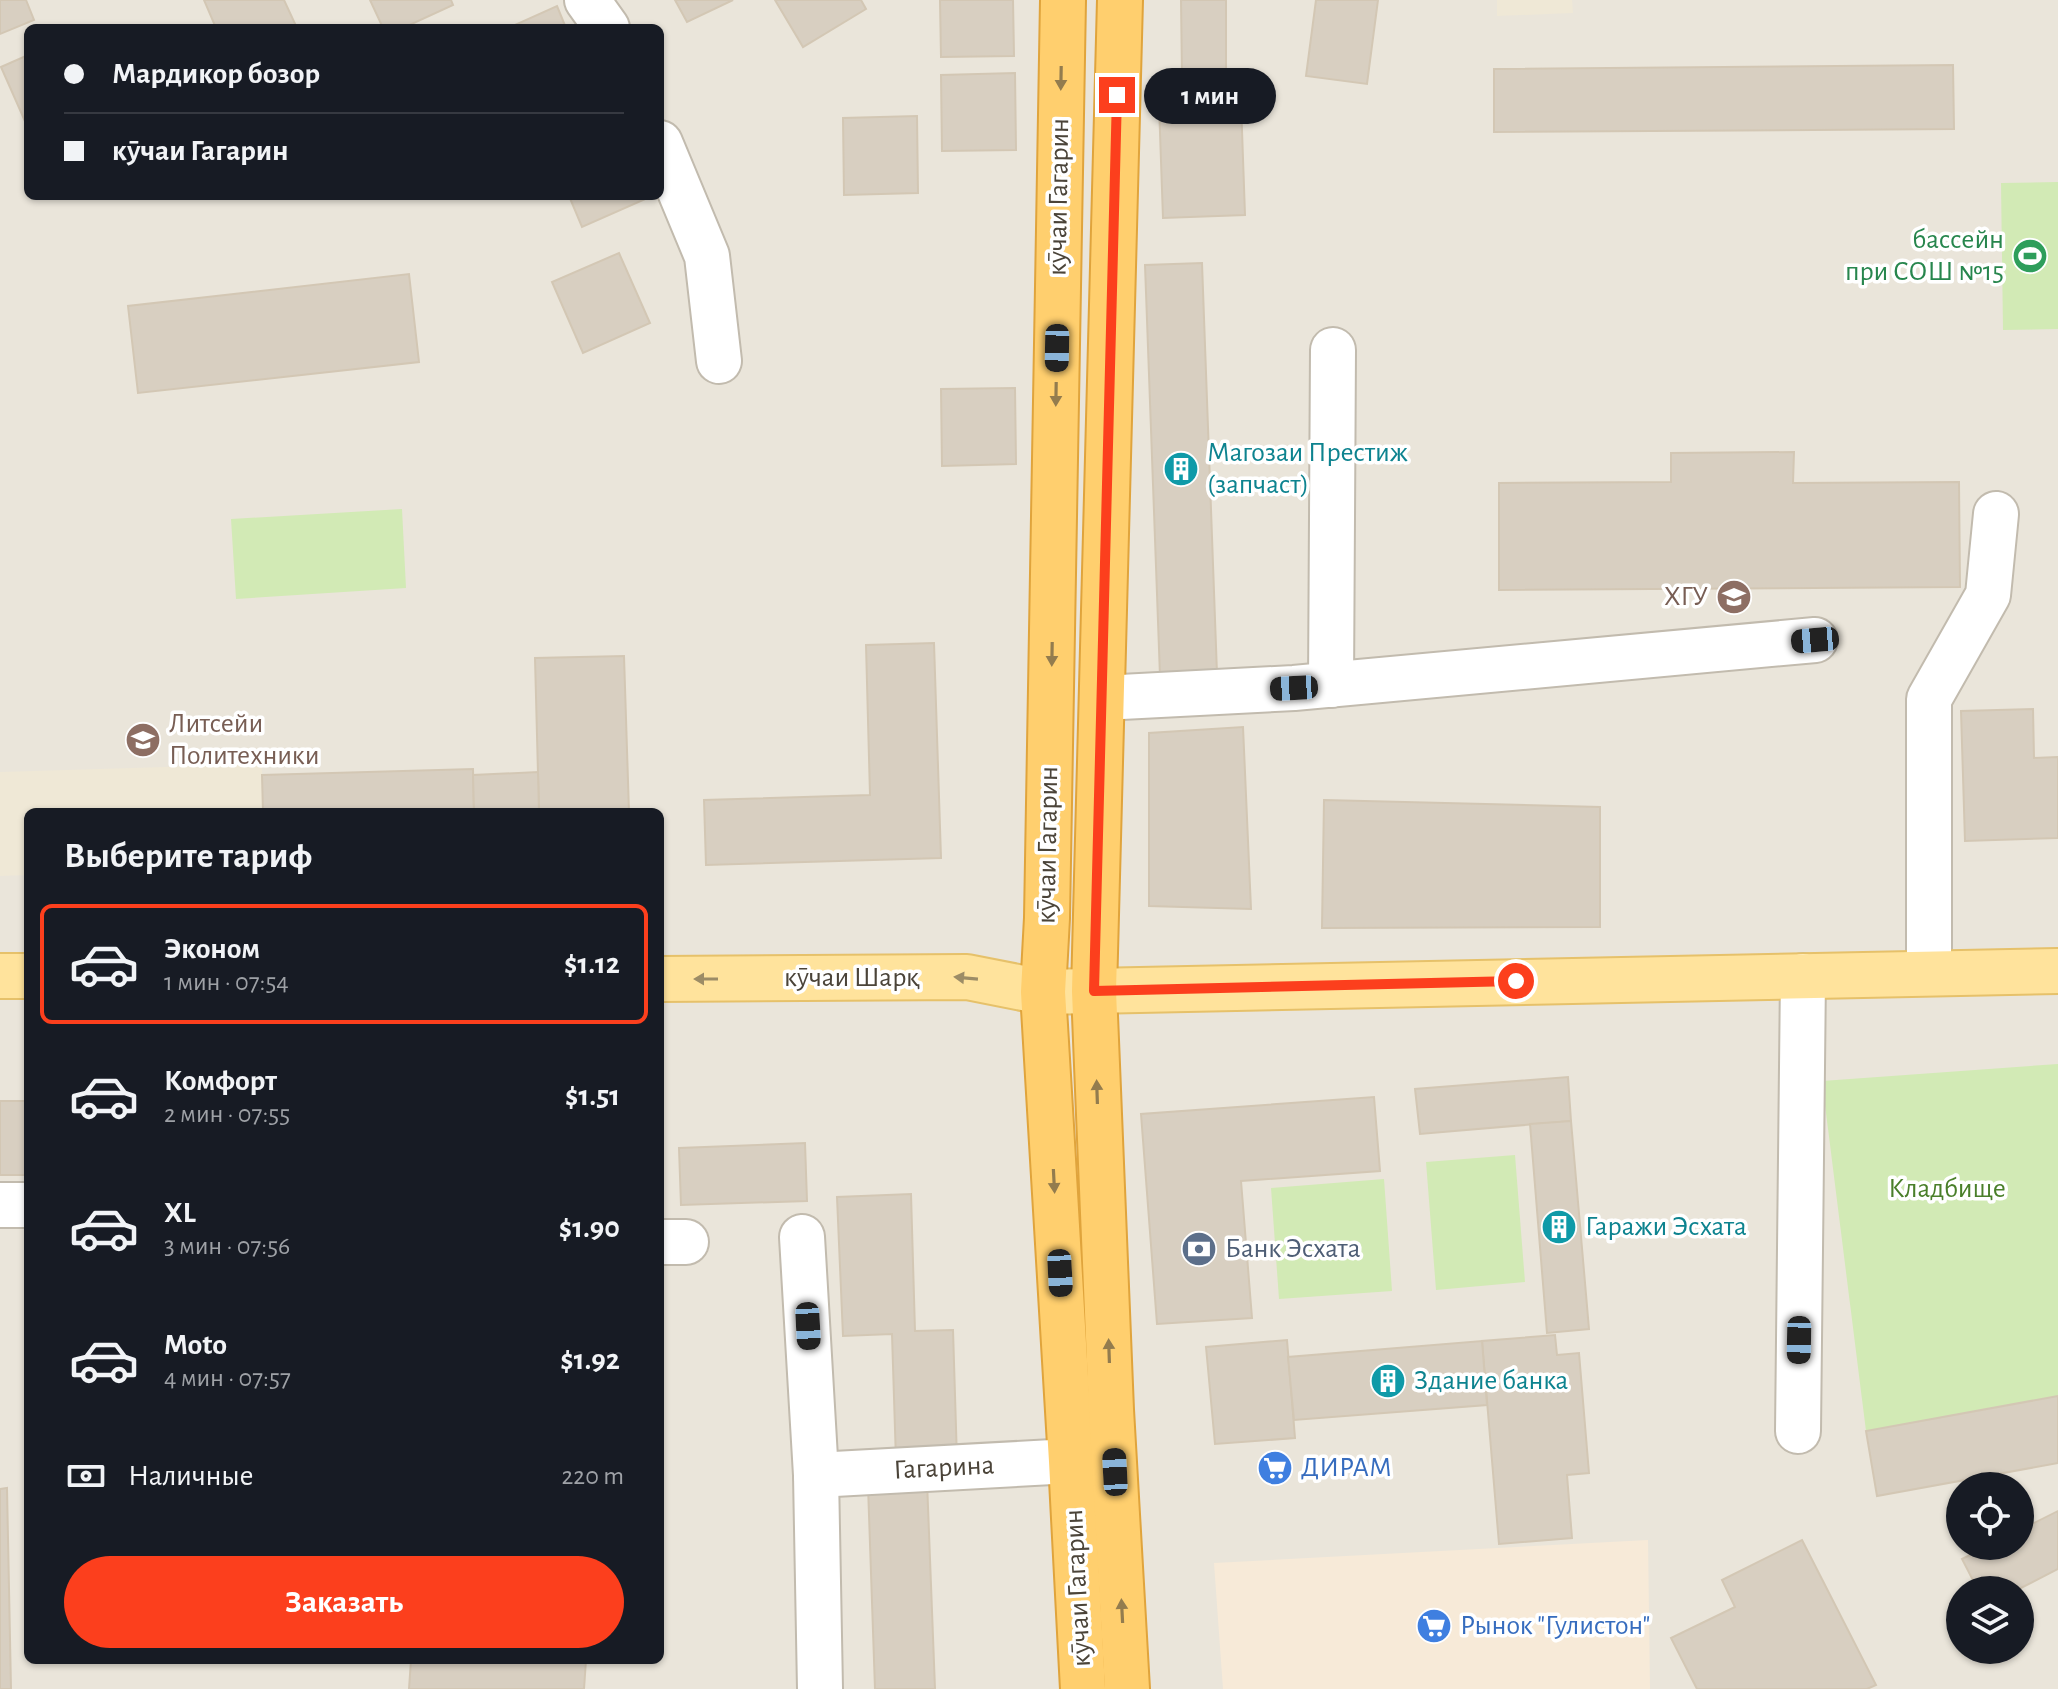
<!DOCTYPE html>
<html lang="ru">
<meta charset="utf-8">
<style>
body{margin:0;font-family:"Alegreya Sans",sans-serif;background:#20242c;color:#f1f3f6;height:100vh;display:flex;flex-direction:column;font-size:30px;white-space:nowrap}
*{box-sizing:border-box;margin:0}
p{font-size:26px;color:#9ea1a6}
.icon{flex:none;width:44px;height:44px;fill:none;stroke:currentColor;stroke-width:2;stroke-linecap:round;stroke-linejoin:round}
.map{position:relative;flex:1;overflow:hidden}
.drawer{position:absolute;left:24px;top:808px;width:640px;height:856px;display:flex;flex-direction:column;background:#171b24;border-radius:12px;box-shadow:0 2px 6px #0004}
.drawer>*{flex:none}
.guide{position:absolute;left:24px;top:24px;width:640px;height:176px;border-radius:12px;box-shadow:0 2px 6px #0004;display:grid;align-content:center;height:176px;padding:0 40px;background:#171b24}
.buttons{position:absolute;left:1946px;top:1472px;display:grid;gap:16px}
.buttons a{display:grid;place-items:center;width:88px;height:88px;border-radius:50%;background:#171b24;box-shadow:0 2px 6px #0004;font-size:40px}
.end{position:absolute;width:36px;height:36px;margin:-18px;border:10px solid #fc3f1d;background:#fff;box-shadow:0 0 0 4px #fff}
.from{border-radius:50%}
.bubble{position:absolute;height:56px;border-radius:28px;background:#171b24;box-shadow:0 2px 6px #0004;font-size:26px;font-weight:600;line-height:56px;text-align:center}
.car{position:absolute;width:24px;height:48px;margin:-24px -12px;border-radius:10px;box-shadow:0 0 6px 2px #0007;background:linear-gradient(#222 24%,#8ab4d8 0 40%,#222 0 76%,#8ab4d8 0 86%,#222 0)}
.guide b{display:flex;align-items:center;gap:28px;height:76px;font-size:30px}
.guide b+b{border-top:2px solid #363941}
.guide i{width:20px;height:20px;background:#f1f3f6}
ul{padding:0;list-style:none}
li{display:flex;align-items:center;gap:24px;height:120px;margin:0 16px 12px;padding:0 24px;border:4px solid transparent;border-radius:12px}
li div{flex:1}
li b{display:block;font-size:30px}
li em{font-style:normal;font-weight:600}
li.current{border-color:#fc3f1d}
li>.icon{width:72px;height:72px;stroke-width:1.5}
h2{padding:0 40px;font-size:36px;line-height:96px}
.pay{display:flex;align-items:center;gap:20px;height:88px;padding:0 40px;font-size:30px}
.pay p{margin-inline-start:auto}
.cta{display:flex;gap:16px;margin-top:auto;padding:16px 40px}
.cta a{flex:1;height:92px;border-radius:48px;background:#fc3f1d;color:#fff;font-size:32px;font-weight:600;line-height:92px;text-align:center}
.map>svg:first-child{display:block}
</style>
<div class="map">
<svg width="2058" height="1689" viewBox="0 0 2058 1689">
<rect width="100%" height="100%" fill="#f6f3ec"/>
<path fill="#eae5da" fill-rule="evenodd" d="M0,0H2058V1689H0ZM28,28H660V196H28ZM28,812H660V1660H28ZM1960,1486H2020V1546H1960ZM1960,1590H2020V1650H1960Z"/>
<polygon fill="#f7ead8" points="1648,1540 1650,1689 1223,1689 1214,1563"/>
<g fill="#efe8d6">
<polygon points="1497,0 1572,0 1573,13 1497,16"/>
<polygon points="262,764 263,812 28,812 28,875 0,876 0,772"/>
</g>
<g fill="#d2eab5">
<polygon points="2058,182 2058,329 2003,330 2001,183"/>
<polygon points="402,509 406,588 236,599 231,519"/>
<polygon points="2058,1064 2058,1396 1866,1431 1822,1081"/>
<polygon points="1515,1155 1525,1282 1436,1290 1426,1162"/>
<polygon points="1384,1179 1392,1291 1279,1299 1271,1188"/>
</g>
<g fill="#d8cfc1" stroke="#d3c7b4" stroke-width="2">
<polygon points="0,0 26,0 34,20 0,34"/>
<polygon points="204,0 284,0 297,28 216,28"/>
<polygon points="370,0 451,0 453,5 403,28 383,28"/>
<polygon points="675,0 733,0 687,22"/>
<polygon points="775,0 861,0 866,9 803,47"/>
<polygon points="940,0 1013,0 1014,56 941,57"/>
<polygon points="1181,0 1226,0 1226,75 1182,76"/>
<polygon points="1316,0 1378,0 1367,84 1306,76"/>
<polygon points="557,6 566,28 508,28"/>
<polygon points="28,55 28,128 1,67"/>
<polygon points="1953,65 1954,129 1494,132 1494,69"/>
<polygon points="1015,73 1016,150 942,151 941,75"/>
<polygon points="1241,102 1245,215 1163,218 1159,104"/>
<polygon points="917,116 918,193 844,195 843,118"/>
<polygon points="569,196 649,196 650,197 582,227"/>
<polygon points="619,253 650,323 583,353 552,282"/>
<polygon points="1202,263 1217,674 1160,676 1145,265"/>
<polygon points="409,274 419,362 138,393 128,306"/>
<polygon points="1015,388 1016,464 942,466 941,389"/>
<polygon points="1794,452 1793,483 1959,482 1960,587 1499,590 1499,483 1671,482 1671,453"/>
<polygon points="934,643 941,858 706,865 704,800 870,795 866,645"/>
<polygon points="624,656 629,812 539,812 535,658"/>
<polygon points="2033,709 2034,758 2058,757 2058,838 1965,841 1961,711"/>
<polygon points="1243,727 1251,909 1149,906 1149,733"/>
<polygon points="473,769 474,812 263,812 262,775"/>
<polygon points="538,772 539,812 474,812 473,775"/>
<polygon points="1324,800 1600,807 1600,927 1322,928"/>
<polygon points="1568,1077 1571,1121 1420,1134 1415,1089"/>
<polygon points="1374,1097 1380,1171 1241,1181 1252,1318 1157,1324 1141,1114"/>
<rect x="0" y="1101" width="28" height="74"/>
<polygon points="1571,1121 1589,1329 1547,1333 1530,1124"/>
<polygon points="805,1143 807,1201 681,1205 679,1148"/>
<polygon points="911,1194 915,1331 953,1330 957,1460 896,1461 892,1334 843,1336 837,1197"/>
<polygon points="1555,1335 1557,1355 1579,1353 1589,1473 1567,1475 1572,1538 1499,1544 1482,1341"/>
<polygon points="1287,1340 1295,1438 1215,1444 1206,1347"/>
<polygon points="1482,1341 1487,1405 1294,1420 1288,1357"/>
<polygon points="2058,1396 2058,1463 1877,1496 1866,1431"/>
<polygon points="927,1481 935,1689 875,1689 868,1486"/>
<polygon points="7,1488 11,1689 0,1689 0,1489"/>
<polygon points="2058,1511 2058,1569 2017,1590 1978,1590 1962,1559 1988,1546 2020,1546 2020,1530"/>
<polygon points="1802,1540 1876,1685 1867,1689 1697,1689 1671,1638 1735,1607 1722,1580"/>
<polygon points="411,1660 586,1660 584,1689 409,1689"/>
</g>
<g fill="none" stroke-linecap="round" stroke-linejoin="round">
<defs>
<g id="minor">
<polyline points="587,0 607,28"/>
<polyline points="660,143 707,256 719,361"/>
<polyline points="1331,685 1333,350"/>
<polyline points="1102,698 1294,688 1815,640"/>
<polyline points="1929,973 1929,699 1988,595 1996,514"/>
<polyline points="0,1205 28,1205"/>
<polyline points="802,1237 816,1475 820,1689"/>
<polyline points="660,1242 686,1242"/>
<polyline points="1798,1431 1803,976"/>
<polyline points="816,1475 1071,1461"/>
</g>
<g id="major">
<polyline points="0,976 28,976"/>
<polyline points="660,979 967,977 1043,992 2058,971"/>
</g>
<g id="highway">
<polyline points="1063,0 1047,918 1043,992 1071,1461 1083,1689"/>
<polyline points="1120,0 1094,991 1111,1410 1127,1689"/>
</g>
</defs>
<use href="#minor" stroke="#c2bbae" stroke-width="48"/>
<use href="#major" stroke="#e6c16a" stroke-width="48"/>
<use href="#highway" stroke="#e0a43c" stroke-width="48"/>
<use href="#minor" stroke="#fff" stroke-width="44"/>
<use href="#major" stroke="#ffe39c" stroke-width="44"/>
<use href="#highway" stroke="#ffcf6e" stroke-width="44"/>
</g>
<defs><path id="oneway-solid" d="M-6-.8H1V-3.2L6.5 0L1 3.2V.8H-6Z" transform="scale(2)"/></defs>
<g fill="#937c4e">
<use href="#oneway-solid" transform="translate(1061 78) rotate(91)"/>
<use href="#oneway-solid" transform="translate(1056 394) rotate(91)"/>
<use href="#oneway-solid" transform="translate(1052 654) rotate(91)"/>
<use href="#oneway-solid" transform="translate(1097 1092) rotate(-92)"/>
<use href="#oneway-solid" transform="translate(1054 1181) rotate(87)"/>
<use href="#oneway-solid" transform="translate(1109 1351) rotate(-92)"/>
<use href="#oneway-solid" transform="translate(1122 1611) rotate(-93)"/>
</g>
<g fill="#9c8c66">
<use href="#oneway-solid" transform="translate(966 978) rotate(-175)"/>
<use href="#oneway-solid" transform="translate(706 979) rotate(180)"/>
</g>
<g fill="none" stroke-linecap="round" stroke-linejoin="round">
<polyline stroke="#fc3f1d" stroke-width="10" points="1117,95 1094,991 1516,981"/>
</g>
<defs>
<symbol id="stadium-disc" viewBox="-11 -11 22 22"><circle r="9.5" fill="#2e9e5b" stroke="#fff"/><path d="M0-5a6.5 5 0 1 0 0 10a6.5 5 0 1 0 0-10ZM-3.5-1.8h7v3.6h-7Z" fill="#fff"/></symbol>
<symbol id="building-disc" viewBox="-11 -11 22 22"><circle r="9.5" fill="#0f9aa8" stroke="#fff"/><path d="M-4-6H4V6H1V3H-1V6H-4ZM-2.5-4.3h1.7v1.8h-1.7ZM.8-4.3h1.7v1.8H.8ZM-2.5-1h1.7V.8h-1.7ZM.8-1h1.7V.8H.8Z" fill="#fff"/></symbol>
<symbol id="university-disc" viewBox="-11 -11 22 22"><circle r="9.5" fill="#8d6e63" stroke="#fff"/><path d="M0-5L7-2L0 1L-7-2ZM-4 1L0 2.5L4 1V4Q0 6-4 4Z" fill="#fff"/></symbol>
<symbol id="bank-disc" viewBox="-11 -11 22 22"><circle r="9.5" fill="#5c6f8a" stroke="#fff"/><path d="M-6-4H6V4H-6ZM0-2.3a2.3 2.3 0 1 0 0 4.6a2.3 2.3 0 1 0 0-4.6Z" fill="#fff"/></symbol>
<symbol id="supermarket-disc" viewBox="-11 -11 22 22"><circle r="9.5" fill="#3f7fe0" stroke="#fff"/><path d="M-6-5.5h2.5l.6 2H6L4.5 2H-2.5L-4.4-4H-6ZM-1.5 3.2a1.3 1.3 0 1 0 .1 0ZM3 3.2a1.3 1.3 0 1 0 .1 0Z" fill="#fff"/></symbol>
</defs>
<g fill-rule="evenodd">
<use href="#stadium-disc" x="2010" y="236" width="40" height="40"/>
<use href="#building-disc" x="1161" y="449" width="40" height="40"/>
<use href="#university-disc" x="1714" y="577" width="40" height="40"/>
<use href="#university-disc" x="123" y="720" width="40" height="40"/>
<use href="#building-disc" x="1539" y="1207" width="40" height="40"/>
<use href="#bank-disc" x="1179" y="1229" width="40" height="40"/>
<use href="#building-disc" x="1368" y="1361" width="40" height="40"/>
<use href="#supermarket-disc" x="1255" y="1448" width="40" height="40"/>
<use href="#supermarket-disc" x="1414" y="1606" width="40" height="40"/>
</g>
<g text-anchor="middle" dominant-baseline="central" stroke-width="7" stroke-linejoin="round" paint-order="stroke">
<g font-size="28" fill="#4b4439" stroke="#fff">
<text transform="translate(1059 197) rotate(-89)">кӯчаи Гагарин</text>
<text transform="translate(1048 845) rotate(-89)">кӯчаи Гагарин</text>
<text x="852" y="978">кӯчаи Шарқ</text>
<text transform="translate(944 1468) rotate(-3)">Гагарина</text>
<text transform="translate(1078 1588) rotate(-93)">кӯчаи Гагарин</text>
</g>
<g font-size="28" fill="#27864d" stroke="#fff" text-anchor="end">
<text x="2004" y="240">бассейн<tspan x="2004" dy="32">при СОШ №15</tspan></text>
</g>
<g font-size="28" fill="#0d838f" stroke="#fff" text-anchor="start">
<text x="1207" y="453">Магозаи Престиж<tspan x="1207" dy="32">(запчаст)</tspan></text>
<text x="1585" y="1227">Гаражи Эсхата</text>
<text x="1414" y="1381">Здание банка</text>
</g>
<g font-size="28" fill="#785e54" stroke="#fff" text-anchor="end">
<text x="1708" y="597">ХГУ</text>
<text x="169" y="724" text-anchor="start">Литсейи<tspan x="169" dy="32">Политехники</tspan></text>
</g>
<g font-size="28" fill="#4a7f2a" stroke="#fff">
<text x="1947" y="1189">Кладбище</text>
</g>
<g font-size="28" fill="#4e5e75" stroke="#fff" text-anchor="start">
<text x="1225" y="1249">Банк Эсхата</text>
</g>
<g font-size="28" fill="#366cbe" stroke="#fff" text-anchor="start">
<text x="1301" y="1468">ДИРАМ</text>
<text x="1460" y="1626">Рынок "Гулистон"</text>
</g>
</g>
</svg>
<div class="buttons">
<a><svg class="icon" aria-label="locate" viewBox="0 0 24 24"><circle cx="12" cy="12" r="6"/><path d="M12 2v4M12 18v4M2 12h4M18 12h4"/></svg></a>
<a><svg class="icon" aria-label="layers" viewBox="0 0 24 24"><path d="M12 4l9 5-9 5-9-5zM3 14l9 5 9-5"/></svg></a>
</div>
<i class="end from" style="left:1516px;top:981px"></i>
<i class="end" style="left:1117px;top:95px"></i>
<div class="bubble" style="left:1144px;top:68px;width:132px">1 мин</div>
<i class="car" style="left:1057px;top:348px;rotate:181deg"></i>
<i class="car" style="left:1815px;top:640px;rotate:265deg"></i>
<i class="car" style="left:1294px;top:688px;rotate:267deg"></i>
<i class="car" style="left:1060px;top:1273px;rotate:177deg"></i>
<i class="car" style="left:808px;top:1326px;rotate:177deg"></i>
<i class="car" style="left:1799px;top:1340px;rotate:181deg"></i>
<i class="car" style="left:1115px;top:1472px;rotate:357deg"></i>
<div class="guide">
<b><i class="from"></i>Мардикор бозор</b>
<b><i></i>кӯчаи Гагарин</b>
</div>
<section class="drawer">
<h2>Выберите тариф</h2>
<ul>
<li class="current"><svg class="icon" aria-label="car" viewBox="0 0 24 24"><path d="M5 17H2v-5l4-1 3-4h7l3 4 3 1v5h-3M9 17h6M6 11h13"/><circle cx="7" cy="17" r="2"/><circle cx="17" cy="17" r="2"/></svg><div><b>Эконом</b><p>1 мин · 07:54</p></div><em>$1.12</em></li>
<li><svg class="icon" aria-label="car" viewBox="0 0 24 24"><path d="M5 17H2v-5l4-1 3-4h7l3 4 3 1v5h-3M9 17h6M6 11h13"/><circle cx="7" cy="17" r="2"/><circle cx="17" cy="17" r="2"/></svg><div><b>Комфорт</b><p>2 мин · 07:55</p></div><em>$1.51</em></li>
<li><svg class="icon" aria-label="car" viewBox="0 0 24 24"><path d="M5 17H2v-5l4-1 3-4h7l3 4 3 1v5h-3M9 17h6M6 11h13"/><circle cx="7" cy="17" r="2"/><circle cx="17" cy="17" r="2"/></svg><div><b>XL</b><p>3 мин · 07:56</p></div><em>$1.90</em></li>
<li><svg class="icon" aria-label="car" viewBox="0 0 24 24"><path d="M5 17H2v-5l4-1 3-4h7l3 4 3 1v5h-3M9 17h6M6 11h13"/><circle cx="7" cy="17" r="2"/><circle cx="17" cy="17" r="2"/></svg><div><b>Moto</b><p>4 мин · 07:57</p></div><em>$1.92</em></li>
</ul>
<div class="pay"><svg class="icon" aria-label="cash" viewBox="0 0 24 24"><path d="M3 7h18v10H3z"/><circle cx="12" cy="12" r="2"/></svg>Наличные<p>220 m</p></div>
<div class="cta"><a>Заказать</a></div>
</section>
</div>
